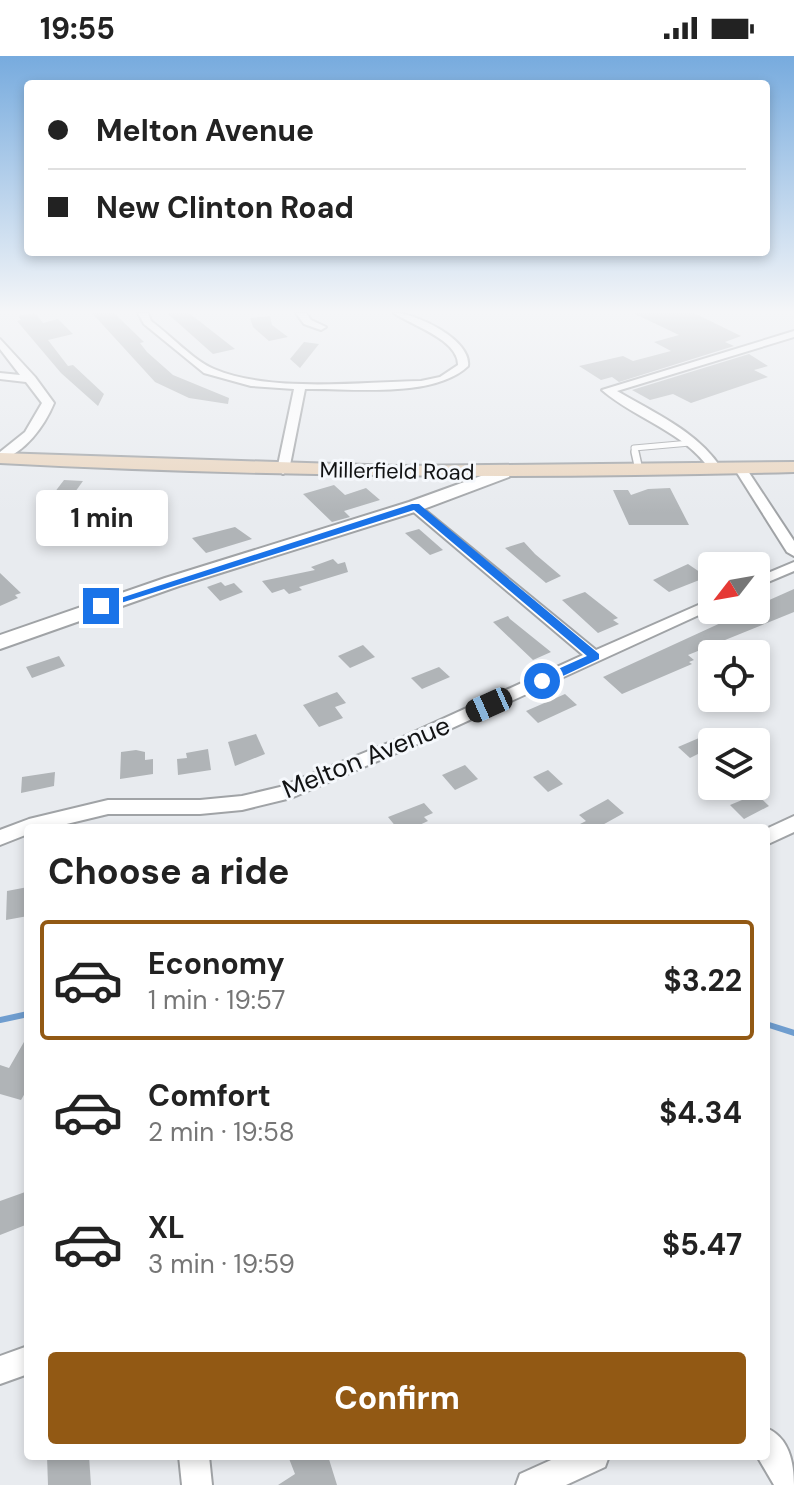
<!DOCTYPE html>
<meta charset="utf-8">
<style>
body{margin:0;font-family:"DM Sans",sans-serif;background:#f6f6f6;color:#222;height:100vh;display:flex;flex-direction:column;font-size:30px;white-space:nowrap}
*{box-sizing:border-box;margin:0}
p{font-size:26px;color:#767676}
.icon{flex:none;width:44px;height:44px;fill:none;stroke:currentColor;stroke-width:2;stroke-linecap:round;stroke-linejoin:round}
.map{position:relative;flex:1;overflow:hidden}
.drawer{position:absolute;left:24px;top:768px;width:746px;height:636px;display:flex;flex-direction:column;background:#fff;border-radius:8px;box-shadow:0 4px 12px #0003}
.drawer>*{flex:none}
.guide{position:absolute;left:24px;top:24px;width:746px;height:176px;border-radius:8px;box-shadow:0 4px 12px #0003;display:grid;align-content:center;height:176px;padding:0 24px;background:#fff}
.needle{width:52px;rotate:239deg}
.controls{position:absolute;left:698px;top:496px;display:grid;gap:16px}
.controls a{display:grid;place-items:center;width:72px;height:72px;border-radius:8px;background:#fff;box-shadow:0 4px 12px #0003;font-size:40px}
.end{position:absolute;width:36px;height:36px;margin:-18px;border:10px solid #1a73e8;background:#fff;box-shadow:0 0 0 4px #fff}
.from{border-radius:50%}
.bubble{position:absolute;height:56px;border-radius:8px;background:#fff;box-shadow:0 4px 12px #0003;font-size:26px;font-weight:700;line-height:56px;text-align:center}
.car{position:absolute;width:24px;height:48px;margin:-24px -12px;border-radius:10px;box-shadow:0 0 6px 2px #0007;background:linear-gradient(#222 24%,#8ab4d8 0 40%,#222 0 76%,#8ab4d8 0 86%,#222 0)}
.guide b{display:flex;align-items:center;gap:28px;height:76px;font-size:30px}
.guide b+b{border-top:2px solid #e0e0e0}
.guide i{width:20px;height:20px;background:#222}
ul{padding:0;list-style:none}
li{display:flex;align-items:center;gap:24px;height:120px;margin:0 16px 12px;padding:0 8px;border:4px solid transparent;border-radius:8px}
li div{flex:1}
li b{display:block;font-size:30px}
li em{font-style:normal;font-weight:700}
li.selected{border-color:#925914}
li>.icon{width:72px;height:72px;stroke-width:1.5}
h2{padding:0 24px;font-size:36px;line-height:96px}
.button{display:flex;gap:16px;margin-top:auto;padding:16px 24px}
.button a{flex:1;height:92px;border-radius:8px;background:#925914;color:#fff;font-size:32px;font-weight:700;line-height:92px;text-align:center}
.status{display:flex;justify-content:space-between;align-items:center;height:56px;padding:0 40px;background:#fff;direction:ltr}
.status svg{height:22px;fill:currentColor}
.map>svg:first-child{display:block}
</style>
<div class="status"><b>19:55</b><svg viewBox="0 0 49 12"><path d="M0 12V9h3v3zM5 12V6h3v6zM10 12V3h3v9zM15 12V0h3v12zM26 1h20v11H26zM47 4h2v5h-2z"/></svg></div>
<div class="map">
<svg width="794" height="1429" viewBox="0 0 794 1429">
<rect width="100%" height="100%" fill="#e8ebef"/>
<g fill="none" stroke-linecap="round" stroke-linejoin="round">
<g stroke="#6f9dcf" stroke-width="6">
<polyline points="0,964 28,958"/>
<polyline points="766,968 794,977"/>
</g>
</g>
<g fill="#b0b4b7">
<polygon points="35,257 43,267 58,263 73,278 48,284 68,310 73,309 104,338 98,350 61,317 17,265 21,264 18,260"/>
<polygon points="92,257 114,257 144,286 140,287 147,296 173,319 229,342 228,348 189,342 155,326"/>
<polygon points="167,257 189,257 235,293 213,298"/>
<polygon points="633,257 694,257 741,280 725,286 734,290 619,326 612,321 601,324 579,310 623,300 633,305 671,295 654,286 679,279"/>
<polygon points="270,260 272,269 288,281 269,285 253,271 250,262"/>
<polygon points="304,286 319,288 300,312 290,303"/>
<polygon points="749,298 768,310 754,314 768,321 691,347 673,338 650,344 632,334"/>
<polygon points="64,424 83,425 70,443 51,441"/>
<polygon points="334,429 345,439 366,432 380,444 344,455 350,461 332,466 303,438"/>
<polygon points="670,432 689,469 629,469 613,434 628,434 631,439 648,433"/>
<polygon points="235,471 252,483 206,497 192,482"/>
<polygon points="419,473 443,494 430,499 405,477"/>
<polygon points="524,486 535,498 561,520 546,527 505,492"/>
<polygon points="333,503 338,508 345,506 348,516 299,531 302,534 289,538 284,533 272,537 262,525 315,514 311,511"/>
<polygon points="688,508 707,521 669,536 653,524"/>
<polygon points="0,517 21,537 15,539 18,542 0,550"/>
<polygon points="221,526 225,530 234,527 243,536 220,545 207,531"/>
<polygon points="794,533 794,556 688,599 694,604 689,606 692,608 622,638 603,621 749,554 756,554 756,550"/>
<polygon points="585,536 618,562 613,564 619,568 598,577 562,544"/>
<polygon points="508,560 510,563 551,596 533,604 493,566"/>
<polygon points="363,589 375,601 350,612 338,600"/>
<polygon points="59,600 65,610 32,622 26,611"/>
<polygon points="439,611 450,621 422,633 411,622"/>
<polygon points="337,636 346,647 335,651 343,662 319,671 303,649"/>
<polygon points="565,638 577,649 538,667 526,655"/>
<polygon points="256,678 265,698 235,710 228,686"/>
<polygon points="699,682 710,692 690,702 678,691"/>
<polygon points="208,693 211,714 178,719 177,703 187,702 186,697"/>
<polygon points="136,694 145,696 145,704 153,703 153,718 120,723 121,696"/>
<polygon points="465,709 478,723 455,734 442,719"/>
<polygon points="548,714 563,728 548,736 533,721"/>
<polygon points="55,716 54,730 21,737 22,721"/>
<polygon points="727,730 748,730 769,750 744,763 730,749 742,744"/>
<polygon points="608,743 624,757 597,772 572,772 586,765 579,759"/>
<polygon points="424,747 433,757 424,761 428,765 413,772 397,772 388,761"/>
<polygon points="28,831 28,860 6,864 7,835"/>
<polygon points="28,979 28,1032 21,1044 0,1038 0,1009 9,1012"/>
<polygon points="28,1135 28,1168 0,1179 0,1145"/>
<polygon points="47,1400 89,1400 91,1429 48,1429"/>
<polygon points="288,1400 328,1400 337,1429 278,1429 295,1418"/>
</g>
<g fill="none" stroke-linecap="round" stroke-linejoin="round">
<defs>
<polyline id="service-far1" points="635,398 634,392 690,387"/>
<polyline id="service" points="635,396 639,414"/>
<g id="minor">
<path d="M138,257H148L151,265C169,278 194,305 214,313C270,337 360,326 421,325L440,321L458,309C459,284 411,269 394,257C416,257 472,284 468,310C433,343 352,332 305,333L289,414L283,418L277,414L294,333L251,330L204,317L144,268Z"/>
<polygon points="296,257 306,257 311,264 326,271 321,274 304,268"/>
<path d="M794,275V281L617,335C654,357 697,375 721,412L719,415H711C684,375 637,364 602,334Z"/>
<path d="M0,283L35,321L54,347C44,371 25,396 0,405V396L25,376L42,347L26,326L0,323V317L20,319L0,293Z"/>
<polygon points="736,409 744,409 794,485 794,500 787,496 734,412"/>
<polygon points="415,446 596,594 712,543 712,553 415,689 291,742 242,754 200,758 108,758 50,772 28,772 28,778 0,789 0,774 29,763 108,744 200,744 242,740 280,731 403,681 583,599 410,453 408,450"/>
<polygon points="794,506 794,515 756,531 756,522"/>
<polygon points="794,760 794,776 766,789 766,773"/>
<polygon points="28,1290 28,1318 0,1328 0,1300"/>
<path d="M766,1372C789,1381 794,1406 794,1429H774L757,1400H766Z"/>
<polygon points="179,1400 209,1400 212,1429 182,1429"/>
<polygon points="560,1400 609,1400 605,1411 566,1429 516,1429 520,1418"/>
</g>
<polygon id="tertiary" points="503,412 511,417 509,421 421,454 179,530 0,593 0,579 165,522 409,446"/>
<path id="secondary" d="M0,397L397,410L794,406V416C529,423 265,421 0,407Z"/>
</defs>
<use href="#service-far1" stroke="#a0a3a6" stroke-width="7"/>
<use href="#service" stroke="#a0a3a6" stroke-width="10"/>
<use href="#minor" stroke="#a0a3a6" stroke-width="4"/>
<use href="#tertiary" stroke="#a0a3a6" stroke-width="4"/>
<use href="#secondary" stroke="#a0a3a6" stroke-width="4"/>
<use href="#service-far1" stroke="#fff" stroke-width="5"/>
<use href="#service" stroke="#fff" stroke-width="7"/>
<use href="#minor" fill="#fff" fill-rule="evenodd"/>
<use href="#tertiary" fill="#fff" fill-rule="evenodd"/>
<use href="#secondary" fill="#ead6c0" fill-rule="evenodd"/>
</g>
<linearGradient id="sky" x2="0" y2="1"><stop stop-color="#77abde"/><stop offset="0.56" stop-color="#f5f6f8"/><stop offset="1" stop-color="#f5f6f8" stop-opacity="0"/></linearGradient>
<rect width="794" height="457" fill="url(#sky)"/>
<polygon fill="#1a73e8" points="412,448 419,448 599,598 599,603 546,628 538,628 538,622 587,600 414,454 105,552 96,550"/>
<g text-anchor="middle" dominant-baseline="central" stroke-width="6" stroke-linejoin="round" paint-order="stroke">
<g font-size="22" fill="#121314" stroke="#f5f8fc">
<text transform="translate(397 415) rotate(1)">Millerfield Road</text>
</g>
<g font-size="26" fill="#121314" stroke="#f5f8fc">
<text transform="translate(366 701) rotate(-22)">Melton Avenue</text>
</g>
</g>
</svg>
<div class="controls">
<a><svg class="needle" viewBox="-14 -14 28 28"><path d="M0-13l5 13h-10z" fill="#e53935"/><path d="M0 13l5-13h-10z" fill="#767676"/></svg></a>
<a><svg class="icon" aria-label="locate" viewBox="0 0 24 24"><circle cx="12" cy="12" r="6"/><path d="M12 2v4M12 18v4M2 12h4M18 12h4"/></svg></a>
<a><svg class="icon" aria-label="layers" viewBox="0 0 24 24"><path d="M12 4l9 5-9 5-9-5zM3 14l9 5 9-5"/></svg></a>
</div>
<i class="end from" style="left:542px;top:625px"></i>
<i class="end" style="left:101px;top:550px"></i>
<div class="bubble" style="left:36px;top:434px;width:132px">1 min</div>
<i class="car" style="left:489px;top:649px;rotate:246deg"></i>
<div class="guide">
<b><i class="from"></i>Melton Avenue</b>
<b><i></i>New Clinton Road</b>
</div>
<section class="drawer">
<h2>Choose a ride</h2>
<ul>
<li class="selected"><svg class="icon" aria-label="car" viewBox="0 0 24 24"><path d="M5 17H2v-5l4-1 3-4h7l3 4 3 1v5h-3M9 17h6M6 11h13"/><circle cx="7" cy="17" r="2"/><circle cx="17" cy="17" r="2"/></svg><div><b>Economy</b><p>1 min · 19:57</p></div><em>$3.22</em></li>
<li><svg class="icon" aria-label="car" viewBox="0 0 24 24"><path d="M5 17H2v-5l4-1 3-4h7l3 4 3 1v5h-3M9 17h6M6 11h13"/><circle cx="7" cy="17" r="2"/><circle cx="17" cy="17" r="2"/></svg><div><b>Comfort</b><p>2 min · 19:58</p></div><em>$4.34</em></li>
<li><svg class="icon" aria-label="car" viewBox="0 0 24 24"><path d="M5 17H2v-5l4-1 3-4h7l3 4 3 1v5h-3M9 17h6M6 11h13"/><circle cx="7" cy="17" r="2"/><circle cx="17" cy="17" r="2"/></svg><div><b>XL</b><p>3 min · 19:59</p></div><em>$5.47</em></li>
</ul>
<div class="button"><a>Confirm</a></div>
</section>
</div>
